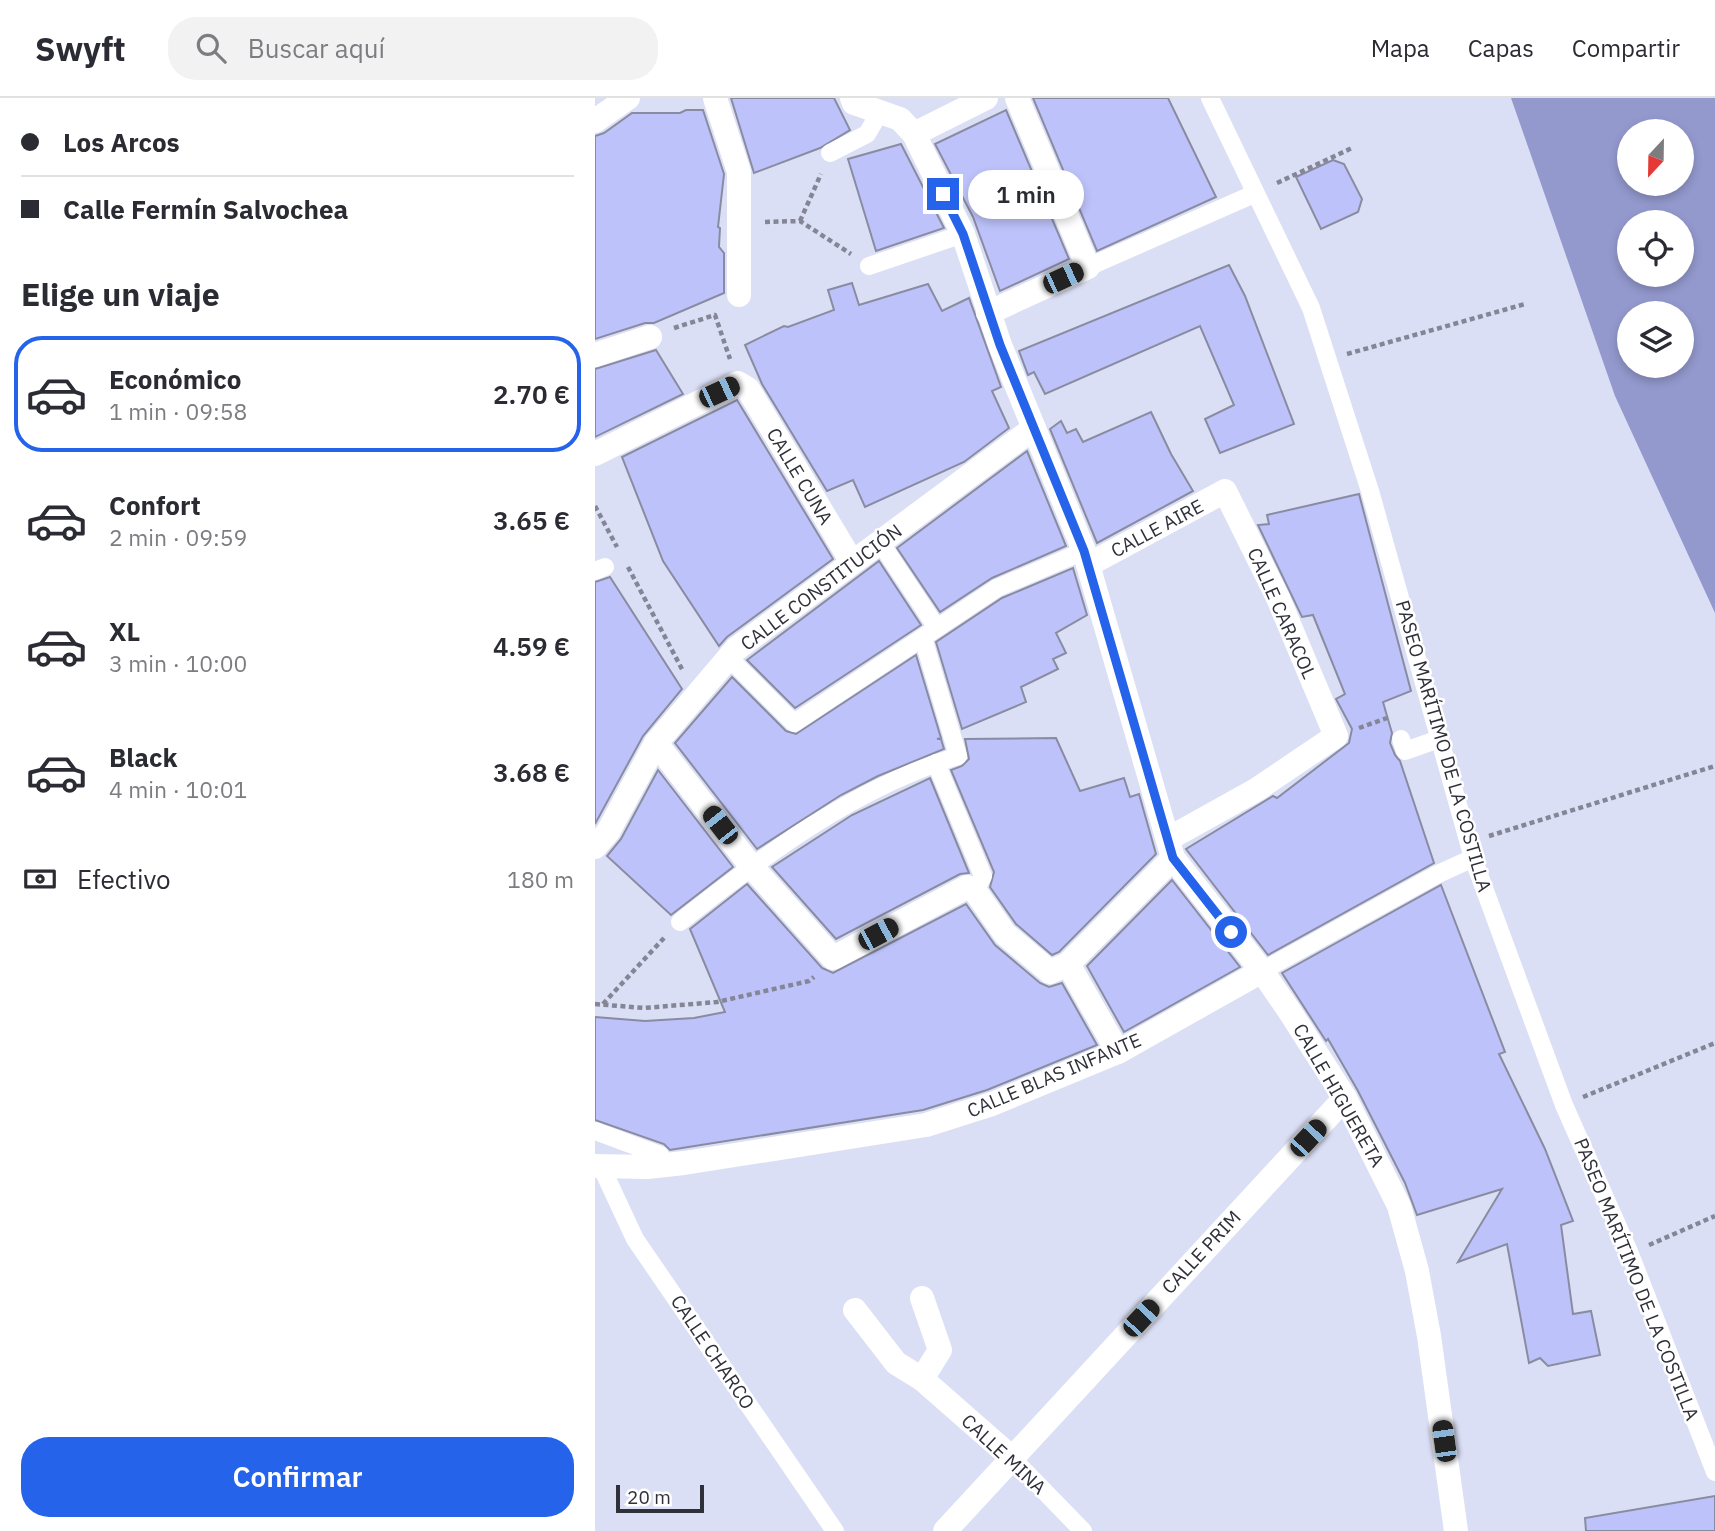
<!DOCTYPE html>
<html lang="es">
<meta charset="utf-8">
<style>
body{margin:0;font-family:"IBM Plex Sans",sans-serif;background:#f2f2f3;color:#2b2b33;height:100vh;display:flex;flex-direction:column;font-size:26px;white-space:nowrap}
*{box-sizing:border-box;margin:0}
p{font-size:23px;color:#7c7c81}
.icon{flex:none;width:38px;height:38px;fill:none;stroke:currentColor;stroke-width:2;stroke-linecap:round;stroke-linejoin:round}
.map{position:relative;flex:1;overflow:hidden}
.side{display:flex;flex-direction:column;background:#fff;width:595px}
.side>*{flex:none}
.top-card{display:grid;align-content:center;height:154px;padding:0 21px;background:#fff}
.needle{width:46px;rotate:202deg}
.tools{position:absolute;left:1022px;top:21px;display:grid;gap:14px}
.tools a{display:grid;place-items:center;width:77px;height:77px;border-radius:50%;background:#fff;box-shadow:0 4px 10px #0003;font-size:35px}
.scale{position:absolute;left:21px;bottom:18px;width:88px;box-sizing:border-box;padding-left:7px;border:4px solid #2f3039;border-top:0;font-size:19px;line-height:24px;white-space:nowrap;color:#2f3039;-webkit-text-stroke:5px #fff;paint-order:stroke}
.end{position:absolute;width:32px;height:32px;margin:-16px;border:9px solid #2563eb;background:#fff;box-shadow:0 0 0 4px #fff}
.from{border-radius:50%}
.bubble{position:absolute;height:49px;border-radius:24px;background:#fff;box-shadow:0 4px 10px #0003;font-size:23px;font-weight:600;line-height:49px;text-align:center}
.car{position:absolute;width:21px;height:42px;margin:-21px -10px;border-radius:9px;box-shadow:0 0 5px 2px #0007;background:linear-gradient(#222 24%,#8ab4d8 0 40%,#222 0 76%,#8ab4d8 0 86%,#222 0)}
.top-card b{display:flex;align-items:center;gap:24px;height:66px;font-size:26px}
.top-card b+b{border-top:2px solid #e1e1e2}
.top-card i{width:18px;height:18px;background:#2b2b33}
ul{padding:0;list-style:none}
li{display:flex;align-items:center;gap:21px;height:116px;margin:0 14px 10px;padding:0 7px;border:4px solid transparent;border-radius:28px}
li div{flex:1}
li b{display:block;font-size:26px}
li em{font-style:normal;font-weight:600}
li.selected{border-color:#2563eb}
li>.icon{width:63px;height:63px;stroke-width:1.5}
h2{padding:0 21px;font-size:32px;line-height:84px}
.pay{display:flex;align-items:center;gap:18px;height:77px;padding:0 21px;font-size:26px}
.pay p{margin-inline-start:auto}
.button{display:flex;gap:14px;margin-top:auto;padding:14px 21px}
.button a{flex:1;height:80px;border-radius:28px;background:#2563eb;color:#fff;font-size:28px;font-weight:600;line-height:80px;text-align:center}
header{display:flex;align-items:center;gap:42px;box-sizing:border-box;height:98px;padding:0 35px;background:#fff;border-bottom:2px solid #e1e1e2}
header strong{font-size:33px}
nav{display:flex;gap:38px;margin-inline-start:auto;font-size:24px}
.search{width:490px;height:63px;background:#f2f2f3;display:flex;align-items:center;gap:18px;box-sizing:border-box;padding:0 24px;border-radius:28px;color:#7c7c81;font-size:26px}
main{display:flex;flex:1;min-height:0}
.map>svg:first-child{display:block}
</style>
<header>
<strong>Swyft</strong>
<div class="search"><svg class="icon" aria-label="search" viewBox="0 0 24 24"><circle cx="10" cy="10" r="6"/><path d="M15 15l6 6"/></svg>Buscar aquí</div>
<nav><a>Mapa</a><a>Capas</a><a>Compartir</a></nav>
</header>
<main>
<section class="side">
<div class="top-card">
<b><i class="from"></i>Los Arcos</b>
<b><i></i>Calle Fermín Salvochea</b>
</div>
<h2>Elige un viaje</h2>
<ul>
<li class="selected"><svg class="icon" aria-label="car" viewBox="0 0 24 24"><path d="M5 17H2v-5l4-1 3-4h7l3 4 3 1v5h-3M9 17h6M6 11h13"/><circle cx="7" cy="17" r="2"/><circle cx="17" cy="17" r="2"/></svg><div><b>Económico</b><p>1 min · 09:58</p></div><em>2.70 €</em></li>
<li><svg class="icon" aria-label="car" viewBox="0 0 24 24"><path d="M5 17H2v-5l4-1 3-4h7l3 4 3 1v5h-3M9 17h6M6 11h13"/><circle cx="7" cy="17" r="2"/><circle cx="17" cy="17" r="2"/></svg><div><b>Confort</b><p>2 min · 09:59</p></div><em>3.65 €</em></li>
<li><svg class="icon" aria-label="car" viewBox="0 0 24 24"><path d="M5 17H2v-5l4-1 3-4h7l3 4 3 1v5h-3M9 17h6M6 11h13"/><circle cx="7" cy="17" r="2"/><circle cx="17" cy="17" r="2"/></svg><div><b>XL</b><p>3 min · 10:00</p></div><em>4.59 €</em></li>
<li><svg class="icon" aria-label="car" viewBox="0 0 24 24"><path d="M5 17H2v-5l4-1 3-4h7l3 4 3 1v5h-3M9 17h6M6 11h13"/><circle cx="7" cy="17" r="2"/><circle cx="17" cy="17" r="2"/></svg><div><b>Black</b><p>4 min · 10:01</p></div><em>3.68 €</em></li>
</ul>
<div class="pay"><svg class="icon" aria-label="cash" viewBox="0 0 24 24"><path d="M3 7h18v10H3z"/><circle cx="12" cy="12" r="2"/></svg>Efectivo<p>180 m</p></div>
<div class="button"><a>Confirmar</a></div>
</section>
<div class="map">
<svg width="1120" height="1433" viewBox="0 0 1120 1433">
<rect width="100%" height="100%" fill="#dbdff6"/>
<path fill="#9399cd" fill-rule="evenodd" d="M916,0H1120V515L1020,298ZM1034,33H1087V86H1034ZM1034,124H1087V177H1034ZM1034,215H1087V268H1034Z"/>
<g fill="#bdc3fa" stroke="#898ca1" stroke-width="2">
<polygon points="136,0 239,0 255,32 225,50 159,75"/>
<polygon points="438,0 573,0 621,99 502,153"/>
<polygon points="91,12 108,12 129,76 123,129 125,130 124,149 129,155 129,195 59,225 50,225 0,241 0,38 9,35 37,15 85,15"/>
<polygon points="411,12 474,161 405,193 378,119 340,46"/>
<polygon points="306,46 349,130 281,153 253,61"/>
<polygon points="738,62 749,66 767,101 763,114 726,131 701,79"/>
<polygon points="634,167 650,198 699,326 625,355 610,321 639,307 605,228 450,296 439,274 433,277 424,253"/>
<polygon points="257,185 264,207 333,186 347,213 374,200 406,289 397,293 414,330 369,364 270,409 258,382 232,393 167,286 150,247 189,228 193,229 239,212 233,192"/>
<polygon points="61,252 88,296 0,339 0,271"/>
<polygon points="142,302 238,461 132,539 124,548 68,463 27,359"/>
<polygon points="556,314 576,356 598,393 502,445 455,331 466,323 472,335 481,331 488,344"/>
<polygon points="432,353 471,448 397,480 345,514 302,450"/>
<polygon points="764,396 816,593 788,604 797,635 795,645 800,657 805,663 839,765 673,857 591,751 678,698 682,700 754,645 757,631 741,601 750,596 718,517 707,519 663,427 674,426 672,417"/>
<polygon points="284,463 326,527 200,610 152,562"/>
<polygon points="478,470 492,517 461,535 471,555 458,561 463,571 426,589 431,604 367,631 341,544 407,500"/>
<polygon points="15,479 87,591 48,638 0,726 0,484"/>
<polygon points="321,557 346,640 342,641 346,641 349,651 283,678 246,697 162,751 80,645 137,579 191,633 201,636"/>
<polygon points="461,640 485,693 529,680 535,699 544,696 561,756 464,854 457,857 421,826 395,789 399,774 356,672 367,668 374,661 370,641"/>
<polygon points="63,672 138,769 76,817 12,758 26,741"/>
<polygon points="335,680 374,775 365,776 241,841 177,769 257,717"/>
<polygon points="577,782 645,869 529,934 492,868"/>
<polygon points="152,786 227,870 238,875 371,806 400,847 445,885 454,889 467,885 502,947 392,992 328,1012 87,1050 75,1052 69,1046 0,1022 0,919 50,923 99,920 130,914 95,831"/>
<polygon points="846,787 910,954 904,956 950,1051 978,1123 966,1127 978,1216 996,1213 1005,1257 953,1268 945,1260 934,1265 912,1146 863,1164 907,1091 822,1117 810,1085 763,993 733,941 731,943 687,875"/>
<polygon points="1120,1398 1120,1433 991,1433 990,1420"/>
</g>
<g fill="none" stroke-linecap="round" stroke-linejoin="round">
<g stroke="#848696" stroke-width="4.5" stroke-dasharray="5 3.5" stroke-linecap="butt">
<polyline points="682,85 757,50"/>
<polyline points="205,123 226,76"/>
<polyline points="170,124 205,123 256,156"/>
<polyline points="79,230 120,217 135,261"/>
<polyline points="752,256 930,206"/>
<polyline points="0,408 22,449"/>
<polyline points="33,469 88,573"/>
<polyline points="764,630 792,620"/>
<polyline points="894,738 1120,668"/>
<polyline points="0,906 49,910 122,904 214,883 219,879"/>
<polyline points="8,906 69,840"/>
<polyline points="988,999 1120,945"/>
<polyline points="1054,1147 1120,1118"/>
</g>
<g stroke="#fff" stroke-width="18">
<polyline points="615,0 716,210 775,393 878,760 969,1007 1035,1156 1120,1374"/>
<polyline points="235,55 272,36 285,14"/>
<polyline points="274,168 368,136"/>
<polyline points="493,169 659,96"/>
<polyline points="285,444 342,530"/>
<polyline points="0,473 10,469"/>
<polyline points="134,560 199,625 402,490 489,453"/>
<polyline points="806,641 810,653 844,641"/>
<polyline points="341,665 388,778 380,793"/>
<path d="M85,824C169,757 259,690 363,658L328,540"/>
<polyline points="667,873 841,777 878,760"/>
<polyline points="0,1033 65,1057 45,1060"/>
<polyline points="6,1068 40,1141 240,1433"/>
<polyline points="416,1359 488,1433"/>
</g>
<g stroke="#fff" stroke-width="24">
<polyline points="120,0 144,74 144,197"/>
<polyline points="257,0 259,5 305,21 319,36 368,136 405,247 489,453 578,760 667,873 695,914 750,1000 804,1108 822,1173 834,1238 861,1433"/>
<polyline points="0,23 33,0"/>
<polyline points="319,36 391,0"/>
<polyline points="393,215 493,169 422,0"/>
<polyline points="0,257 55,239"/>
<polyline points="0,356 143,285 153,291 257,464"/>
<polyline points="493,467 630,393 683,500 741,638 661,692 573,741"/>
<polyline points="61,645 156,768 238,860 372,789 380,793 410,836 455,874 473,866 523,954"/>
<polyline points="0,749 13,734 61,645 141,551 439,330"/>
<polyline points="473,866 578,760"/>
<polyline points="0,1068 52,1069 89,1065 331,1027 397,1006 523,954 667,873"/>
<polyline points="260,1212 301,1265 327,1281 345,1252 327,1200"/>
<polyline points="327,1281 416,1359"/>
<polyline points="350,1433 750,1000"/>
</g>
</g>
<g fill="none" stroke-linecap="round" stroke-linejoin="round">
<polyline stroke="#2563eb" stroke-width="9" points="348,96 368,136 405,247 489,453 578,760 636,834"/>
</g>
<g text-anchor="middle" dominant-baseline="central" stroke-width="5" stroke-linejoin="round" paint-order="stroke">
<g font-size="19" fill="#2f3039" stroke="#fff">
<text transform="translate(205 378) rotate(59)">CALLE CUNA</text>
<text transform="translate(562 430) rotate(-28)">CALLE AIRE</text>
<text transform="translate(226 489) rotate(-37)">CALLE CONSTITUCIÓN</text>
<text transform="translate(687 515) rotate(66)">CALLE CARACOL</text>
<text transform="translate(849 648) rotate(74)">PASEO MARÍTIMO DE LA COSTILLA</text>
<text transform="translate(459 977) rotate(-23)">CALLE BLAS INFANTE</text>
<text transform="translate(744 997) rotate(60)">CALLE HIGUERETA</text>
<text transform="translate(606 1154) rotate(-47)">CALLE PRIM</text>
<text transform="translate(1042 1181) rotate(68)">PASEO MARÍTIMO DE LA COSTILLA</text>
<text transform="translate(118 1254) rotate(56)">CALLE CHARCO</text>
<text transform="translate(409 1356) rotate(43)">CALLE MINA</text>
</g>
</g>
</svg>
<div class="tools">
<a><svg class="needle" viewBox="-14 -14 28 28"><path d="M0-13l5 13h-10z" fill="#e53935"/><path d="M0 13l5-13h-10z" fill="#7c7c81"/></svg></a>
<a><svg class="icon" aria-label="locate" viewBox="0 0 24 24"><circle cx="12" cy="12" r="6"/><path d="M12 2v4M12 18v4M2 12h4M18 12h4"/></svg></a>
<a><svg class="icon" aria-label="layers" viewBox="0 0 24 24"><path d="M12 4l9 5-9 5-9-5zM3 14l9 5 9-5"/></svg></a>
</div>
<div class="scale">20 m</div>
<i class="end from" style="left:636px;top:834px"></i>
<i class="end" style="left:348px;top:96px"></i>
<div class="bubble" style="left:373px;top:72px;width:116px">1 min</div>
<i class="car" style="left:468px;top:180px;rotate:65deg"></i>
<i class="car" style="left:124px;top:294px;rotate:65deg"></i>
<i class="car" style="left:125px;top:727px;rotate:322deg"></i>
<i class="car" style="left:283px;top:836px;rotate:62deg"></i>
<i class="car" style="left:713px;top:1040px;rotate:43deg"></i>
<i class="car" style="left:546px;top:1220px;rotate:43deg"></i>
<i class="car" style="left:849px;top:1343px;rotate:352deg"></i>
</div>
</main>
